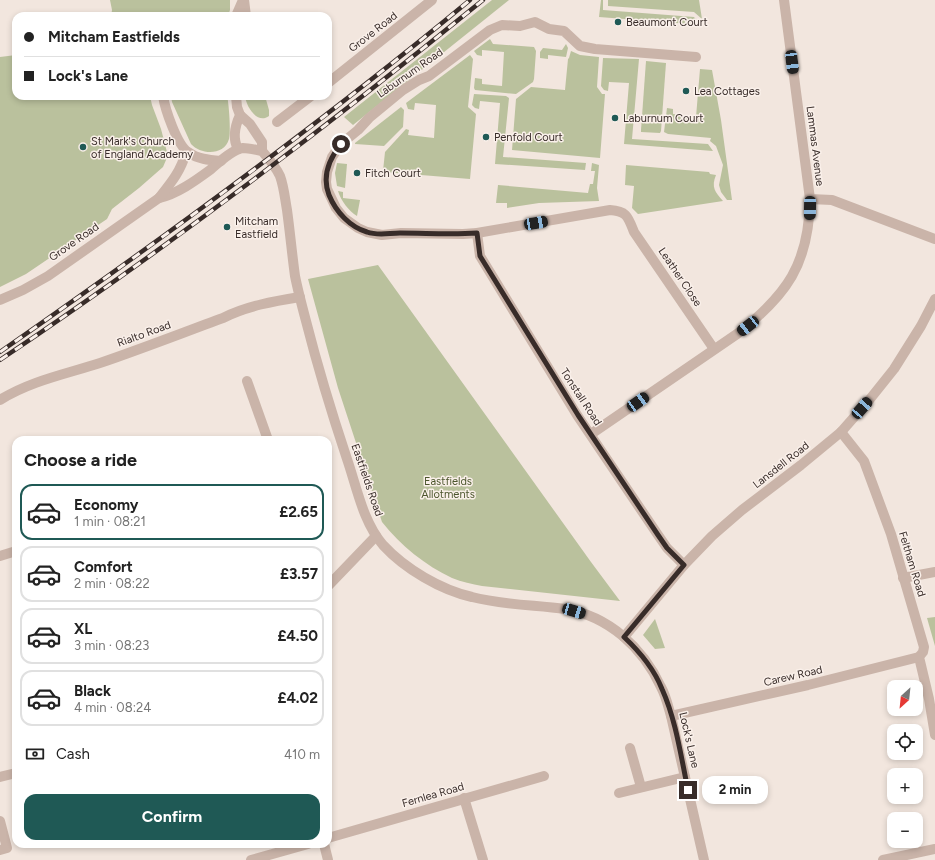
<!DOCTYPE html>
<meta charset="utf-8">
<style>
body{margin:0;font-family:Figtree,sans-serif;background:#f6f6f6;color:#222;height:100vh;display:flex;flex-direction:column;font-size:15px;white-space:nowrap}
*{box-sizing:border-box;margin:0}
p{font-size:13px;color:#767676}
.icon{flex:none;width:22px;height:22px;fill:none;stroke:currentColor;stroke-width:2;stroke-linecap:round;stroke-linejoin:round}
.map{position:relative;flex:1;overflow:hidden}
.drawer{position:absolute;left:12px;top:436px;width:320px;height:412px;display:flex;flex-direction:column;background:#fff;border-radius:12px;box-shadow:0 2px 6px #0003}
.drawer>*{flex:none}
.top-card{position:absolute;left:12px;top:12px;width:320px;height:88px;border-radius:12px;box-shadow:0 2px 6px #0003;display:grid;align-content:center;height:88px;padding:0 12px;background:#fff}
.needle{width:26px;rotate:207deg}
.controls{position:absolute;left:887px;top:680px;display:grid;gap:8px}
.controls a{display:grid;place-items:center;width:36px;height:36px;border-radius:8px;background:#fff;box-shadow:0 2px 6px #0003;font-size:20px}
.end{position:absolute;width:18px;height:18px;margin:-9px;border:5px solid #382c29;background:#fff;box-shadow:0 0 0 2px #fff}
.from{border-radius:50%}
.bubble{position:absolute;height:28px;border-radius:12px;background:#fff;box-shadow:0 2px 6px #0003;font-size:13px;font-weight:700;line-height:28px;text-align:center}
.car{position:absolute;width:12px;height:24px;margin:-12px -6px;border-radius:5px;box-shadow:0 0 3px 1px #0007;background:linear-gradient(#222 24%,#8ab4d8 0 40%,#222 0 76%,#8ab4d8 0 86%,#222 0)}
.top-card b{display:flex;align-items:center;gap:14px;height:38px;font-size:15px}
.top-card b+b{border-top:1px solid #e0e0e0}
.top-card i{width:10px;height:10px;background:#222}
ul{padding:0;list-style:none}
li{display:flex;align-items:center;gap:12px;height:56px;margin:0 8px 6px;padding:0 4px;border:2px solid #e0e0e0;border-radius:12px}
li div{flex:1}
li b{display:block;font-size:15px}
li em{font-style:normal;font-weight:700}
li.current{border-color:#1f5955}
li>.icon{width:36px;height:36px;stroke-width:1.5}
h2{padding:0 12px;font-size:18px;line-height:48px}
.pay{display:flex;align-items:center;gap:10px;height:44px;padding:0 12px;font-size:15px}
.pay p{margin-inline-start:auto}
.primary-button{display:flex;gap:8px;margin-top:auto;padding:8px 12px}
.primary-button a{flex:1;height:46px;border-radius:12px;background:#1f5955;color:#fff;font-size:16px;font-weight:700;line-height:46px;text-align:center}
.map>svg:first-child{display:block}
</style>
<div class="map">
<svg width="935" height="860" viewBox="0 0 935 860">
<rect width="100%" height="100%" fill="#f2e6de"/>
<g fill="#bac19d">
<polygon points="110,0 230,0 230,10 228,16 111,16 112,10"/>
<polygon points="492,0 509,0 353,125 344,117"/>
<polygon points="601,0 603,0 603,10 694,17 697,21 691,20 690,24 599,17"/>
<polygon points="608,0 699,0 702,19 694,12 608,6"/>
<polygon points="490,39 493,44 534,47 536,51 534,79 533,82 516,94 475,90 474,88 475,78 482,79 482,84 502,86 504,52 482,50 482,56 477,55 474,51"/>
<polygon points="566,44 568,48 566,57 548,55 548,59 540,58 540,52 543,48 562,50"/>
<polygon points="571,51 580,55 599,57 597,87 602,94 605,94 600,158 512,150 516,99 531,87 565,90 568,59 569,58"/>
<polygon points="16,55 16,96 150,96 152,105 161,129 167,152 166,160 163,167 139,188 112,209 107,219 26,274 0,287 0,57"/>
<polygon points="470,55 473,59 468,107 476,114 470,179 384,172 383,171 385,152 406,129 409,130 408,135 434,138 436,105 415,103 414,110 408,109 406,103"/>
<polygon points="603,58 639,59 632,139 708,144 713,151 624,144 629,83 609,82 608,91 604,90 601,86"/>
<polygon points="646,61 666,63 661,131 660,133 641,132 641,130"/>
<polygon points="700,69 712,70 721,120 732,200 727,200 721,192 719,185 723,165 716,146 710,141 711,138 668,134 664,132 667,108 673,109 673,114 696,117"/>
<polygon points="474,94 506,96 509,98 503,157 586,163 585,170 495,164 500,103 480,101 479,109 475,108 472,105"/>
<path d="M171,96H227C229,103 231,133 229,139C224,156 201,155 191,144L172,102Z"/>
<path d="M245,96H265L269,110V116C257,125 246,106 245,96Z"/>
<polygon points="401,107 404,110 403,127 384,146 355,144 355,143"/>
<polygon points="337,163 347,164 345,188 337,186 335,173"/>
<polygon points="592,163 599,165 597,188 599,201 539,203 507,208 507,203 496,203 498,185 588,193 590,184 593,184 595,171 591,171"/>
<path d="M626,165L709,172L710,174L716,175C711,187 715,192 723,201L638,214L632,208L634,186L625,185Z"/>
<path d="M338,191L343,192V198L360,200L357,216C349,211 341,201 338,191Z"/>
<path d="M378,265L591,562L620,601L482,586C472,584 462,582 452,578C426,566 400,545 382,522L338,388L308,279Z"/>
<polygon points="935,617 935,646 927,618"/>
<polygon points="655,619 665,648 655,649 643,635"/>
</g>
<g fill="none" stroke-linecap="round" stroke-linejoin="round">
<g stroke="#cab4a9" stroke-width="10">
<polyline points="244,0 246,16"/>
<polyline points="236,16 243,0"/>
<path d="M696,57L595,49L580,46L564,31L549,29L535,22L520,26L502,25L490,30L429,76L419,80L403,90L369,118L358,130L341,144L332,157L327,172L326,182L327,189L336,208L344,218L358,228L367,232L382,235L401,233L463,234L477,233L610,210C627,211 628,217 634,232L714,349"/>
<polyline points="328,83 432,0"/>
<path d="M163,96C165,109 177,145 188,152C197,159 209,160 221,161"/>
<path d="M236,96L237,107L240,115C235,126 232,138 238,149"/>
<polyline points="240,115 250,124 262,142 262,151"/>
<polyline points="277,122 311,96"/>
<path d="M159,198C177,194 195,181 210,170C218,163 233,149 243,148C249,148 256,150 262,151C269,159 276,167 280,176C284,187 285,199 287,210C290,232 292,254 295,276C298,291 302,306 306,321C318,368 332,414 347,459C357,488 363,522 383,545C405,569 441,590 472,597C503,605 535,605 565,609C609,616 643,648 661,687C666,696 668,706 671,716L704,860"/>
<polyline points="810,199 832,200 935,239"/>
<polyline points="477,233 480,256 577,415 658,535 667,548 684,565"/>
<path d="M0,300L23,290L48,276L159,198C171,183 181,171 186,152"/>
<polyline points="247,381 268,440"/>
<path d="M0,400C30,381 66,374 100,363C141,349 182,333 223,318C246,306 275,301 300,297"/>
<polyline points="841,432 864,461 891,534 924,647 923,652 919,657 929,699 935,735"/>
<path d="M591,434L737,334C787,295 809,264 810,199L784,0"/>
<polyline points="0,556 16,551"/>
<polyline points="903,578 935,572"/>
<polyline points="328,586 376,536"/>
<polyline points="624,637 684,565 712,536 742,510 801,465 841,432 870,399 894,369 921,326 935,299"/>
<polyline points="671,716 808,685 919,657"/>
<polyline points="630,748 641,787"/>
<polyline points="0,777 16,773"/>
<polyline points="619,793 685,777"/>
<polyline points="464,798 483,860"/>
<polyline points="0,821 7,848 0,850"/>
<polyline points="328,838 544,776"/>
<polyline points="324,844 328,860"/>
<polyline points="251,860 308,844"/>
<polyline points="883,860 935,849"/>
</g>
<defs>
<g id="rail">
<path d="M0,352C161,240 319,125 470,0"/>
<path d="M0,360C167,248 327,127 483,0"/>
</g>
</defs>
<use href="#rail" stroke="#382c29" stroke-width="4.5"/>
<use href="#rail" stroke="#faf0ea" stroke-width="3" stroke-dasharray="9" stroke-linecap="butt"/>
</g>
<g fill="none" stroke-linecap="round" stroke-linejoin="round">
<path stroke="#382c29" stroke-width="5" d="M341,144C329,159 322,177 329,195C336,212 350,227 367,232C378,236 389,233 400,233C426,233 451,235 477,233L480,256L578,415L658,535L667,548L684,565L624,637C639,651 654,669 662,689C676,720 681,757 688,790"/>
</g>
<g fill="#1f5955" stroke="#faf0ea" stroke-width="1.5">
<circle cx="618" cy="22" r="4"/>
<circle cx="686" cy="91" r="4"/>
<circle cx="615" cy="118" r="4"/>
<circle cx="486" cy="137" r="4"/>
<circle cx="83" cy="147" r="4"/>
<circle cx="357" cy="173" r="4"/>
<circle cx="227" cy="227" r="4"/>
</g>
<g text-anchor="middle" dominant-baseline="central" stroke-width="3" stroke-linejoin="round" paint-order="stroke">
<g font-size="11" fill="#382c29" stroke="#faf0ea" text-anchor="start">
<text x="626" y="22">Beaumont Court</text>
<text x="694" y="91">Lea Cottages</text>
<text x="623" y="118">Laburnum Court</text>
<text x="494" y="137">Penfold Court</text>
<text x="91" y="141">St Mark's Church<tspan x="91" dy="13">of England Academy</tspan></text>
<text x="365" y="173">Fitch Court</text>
<text x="235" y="221">Mitcham<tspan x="235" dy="13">Eastfield</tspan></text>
</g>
<g font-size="11" fill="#382c29" stroke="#faf0ea">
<text transform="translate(373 32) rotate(-38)">Grove Road</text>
<text transform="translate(410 73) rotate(-35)">Laburnum Road</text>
<text transform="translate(815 146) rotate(83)">Lammas Avenue</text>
<text transform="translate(74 242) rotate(-35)">Grove Road</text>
<text transform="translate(680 277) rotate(56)">Leather Close</text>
<text transform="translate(144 334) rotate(-20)">Rialto Road</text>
<text transform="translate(581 397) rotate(57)">Tonstall Road</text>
<text transform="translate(781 465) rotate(-38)">Lansdell Road</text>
<text transform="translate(367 480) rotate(71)">Eastfields Road</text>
<text transform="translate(912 564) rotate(73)">Feltham Road</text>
<text transform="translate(793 676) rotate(-13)">Carew Road</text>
<text transform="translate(689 740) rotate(77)">Lock's Lane</text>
<text transform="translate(433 795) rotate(-16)">Fernlea Road</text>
</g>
<g font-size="11" fill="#4c562d" stroke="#faf0ea">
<text x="448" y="481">Eastfields<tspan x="448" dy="13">Allotments</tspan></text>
</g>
</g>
</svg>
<div class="controls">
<a><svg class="needle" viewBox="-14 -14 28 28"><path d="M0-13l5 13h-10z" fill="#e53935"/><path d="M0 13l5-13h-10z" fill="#767676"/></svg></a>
<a><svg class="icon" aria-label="locate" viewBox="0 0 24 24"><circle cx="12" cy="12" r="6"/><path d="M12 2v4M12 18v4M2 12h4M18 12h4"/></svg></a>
<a>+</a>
<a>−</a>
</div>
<i class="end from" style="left:341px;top:144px"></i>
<i class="end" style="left:688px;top:790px"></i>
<div class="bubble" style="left:702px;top:776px;width:66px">2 min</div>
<i class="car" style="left:792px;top:62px;rotate:173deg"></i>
<i class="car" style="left:810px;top:208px;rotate:181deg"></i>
<i class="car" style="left:536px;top:223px;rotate:80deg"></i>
<i class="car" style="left:748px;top:326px;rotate:232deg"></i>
<i class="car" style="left:638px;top:402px;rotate:55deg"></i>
<i class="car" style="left:862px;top:408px;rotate:41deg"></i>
<i class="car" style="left:574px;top:611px;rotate:106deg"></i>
<div class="top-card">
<b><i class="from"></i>Mitcham Eastfields</b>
<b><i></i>Lock's Lane</b>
</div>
<section class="drawer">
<h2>Choose a ride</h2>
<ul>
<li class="current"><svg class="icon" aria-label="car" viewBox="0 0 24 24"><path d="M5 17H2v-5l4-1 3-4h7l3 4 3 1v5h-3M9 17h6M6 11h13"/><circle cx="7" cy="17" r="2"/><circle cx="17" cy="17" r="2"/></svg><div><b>Economy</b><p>1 min · 08:21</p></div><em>£2.65</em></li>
<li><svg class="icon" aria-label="car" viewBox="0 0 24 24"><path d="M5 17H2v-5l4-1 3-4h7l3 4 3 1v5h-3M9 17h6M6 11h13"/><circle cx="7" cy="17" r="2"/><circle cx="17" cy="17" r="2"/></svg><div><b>Comfort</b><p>2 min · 08:22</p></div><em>£3.57</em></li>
<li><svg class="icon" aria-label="car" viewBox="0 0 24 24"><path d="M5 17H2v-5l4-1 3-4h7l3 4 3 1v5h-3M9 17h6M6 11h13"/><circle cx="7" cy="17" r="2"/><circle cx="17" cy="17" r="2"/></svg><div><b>XL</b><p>3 min · 08:23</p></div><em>£4.50</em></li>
<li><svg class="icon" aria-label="car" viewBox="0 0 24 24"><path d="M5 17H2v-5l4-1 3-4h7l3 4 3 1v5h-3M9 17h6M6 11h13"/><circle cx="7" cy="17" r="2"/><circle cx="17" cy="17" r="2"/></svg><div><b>Black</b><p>4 min · 08:24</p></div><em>£4.02</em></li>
</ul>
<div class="pay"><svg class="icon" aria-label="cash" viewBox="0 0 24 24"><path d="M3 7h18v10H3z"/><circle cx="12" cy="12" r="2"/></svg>Cash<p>410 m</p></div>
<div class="primary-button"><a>Confirm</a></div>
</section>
</div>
